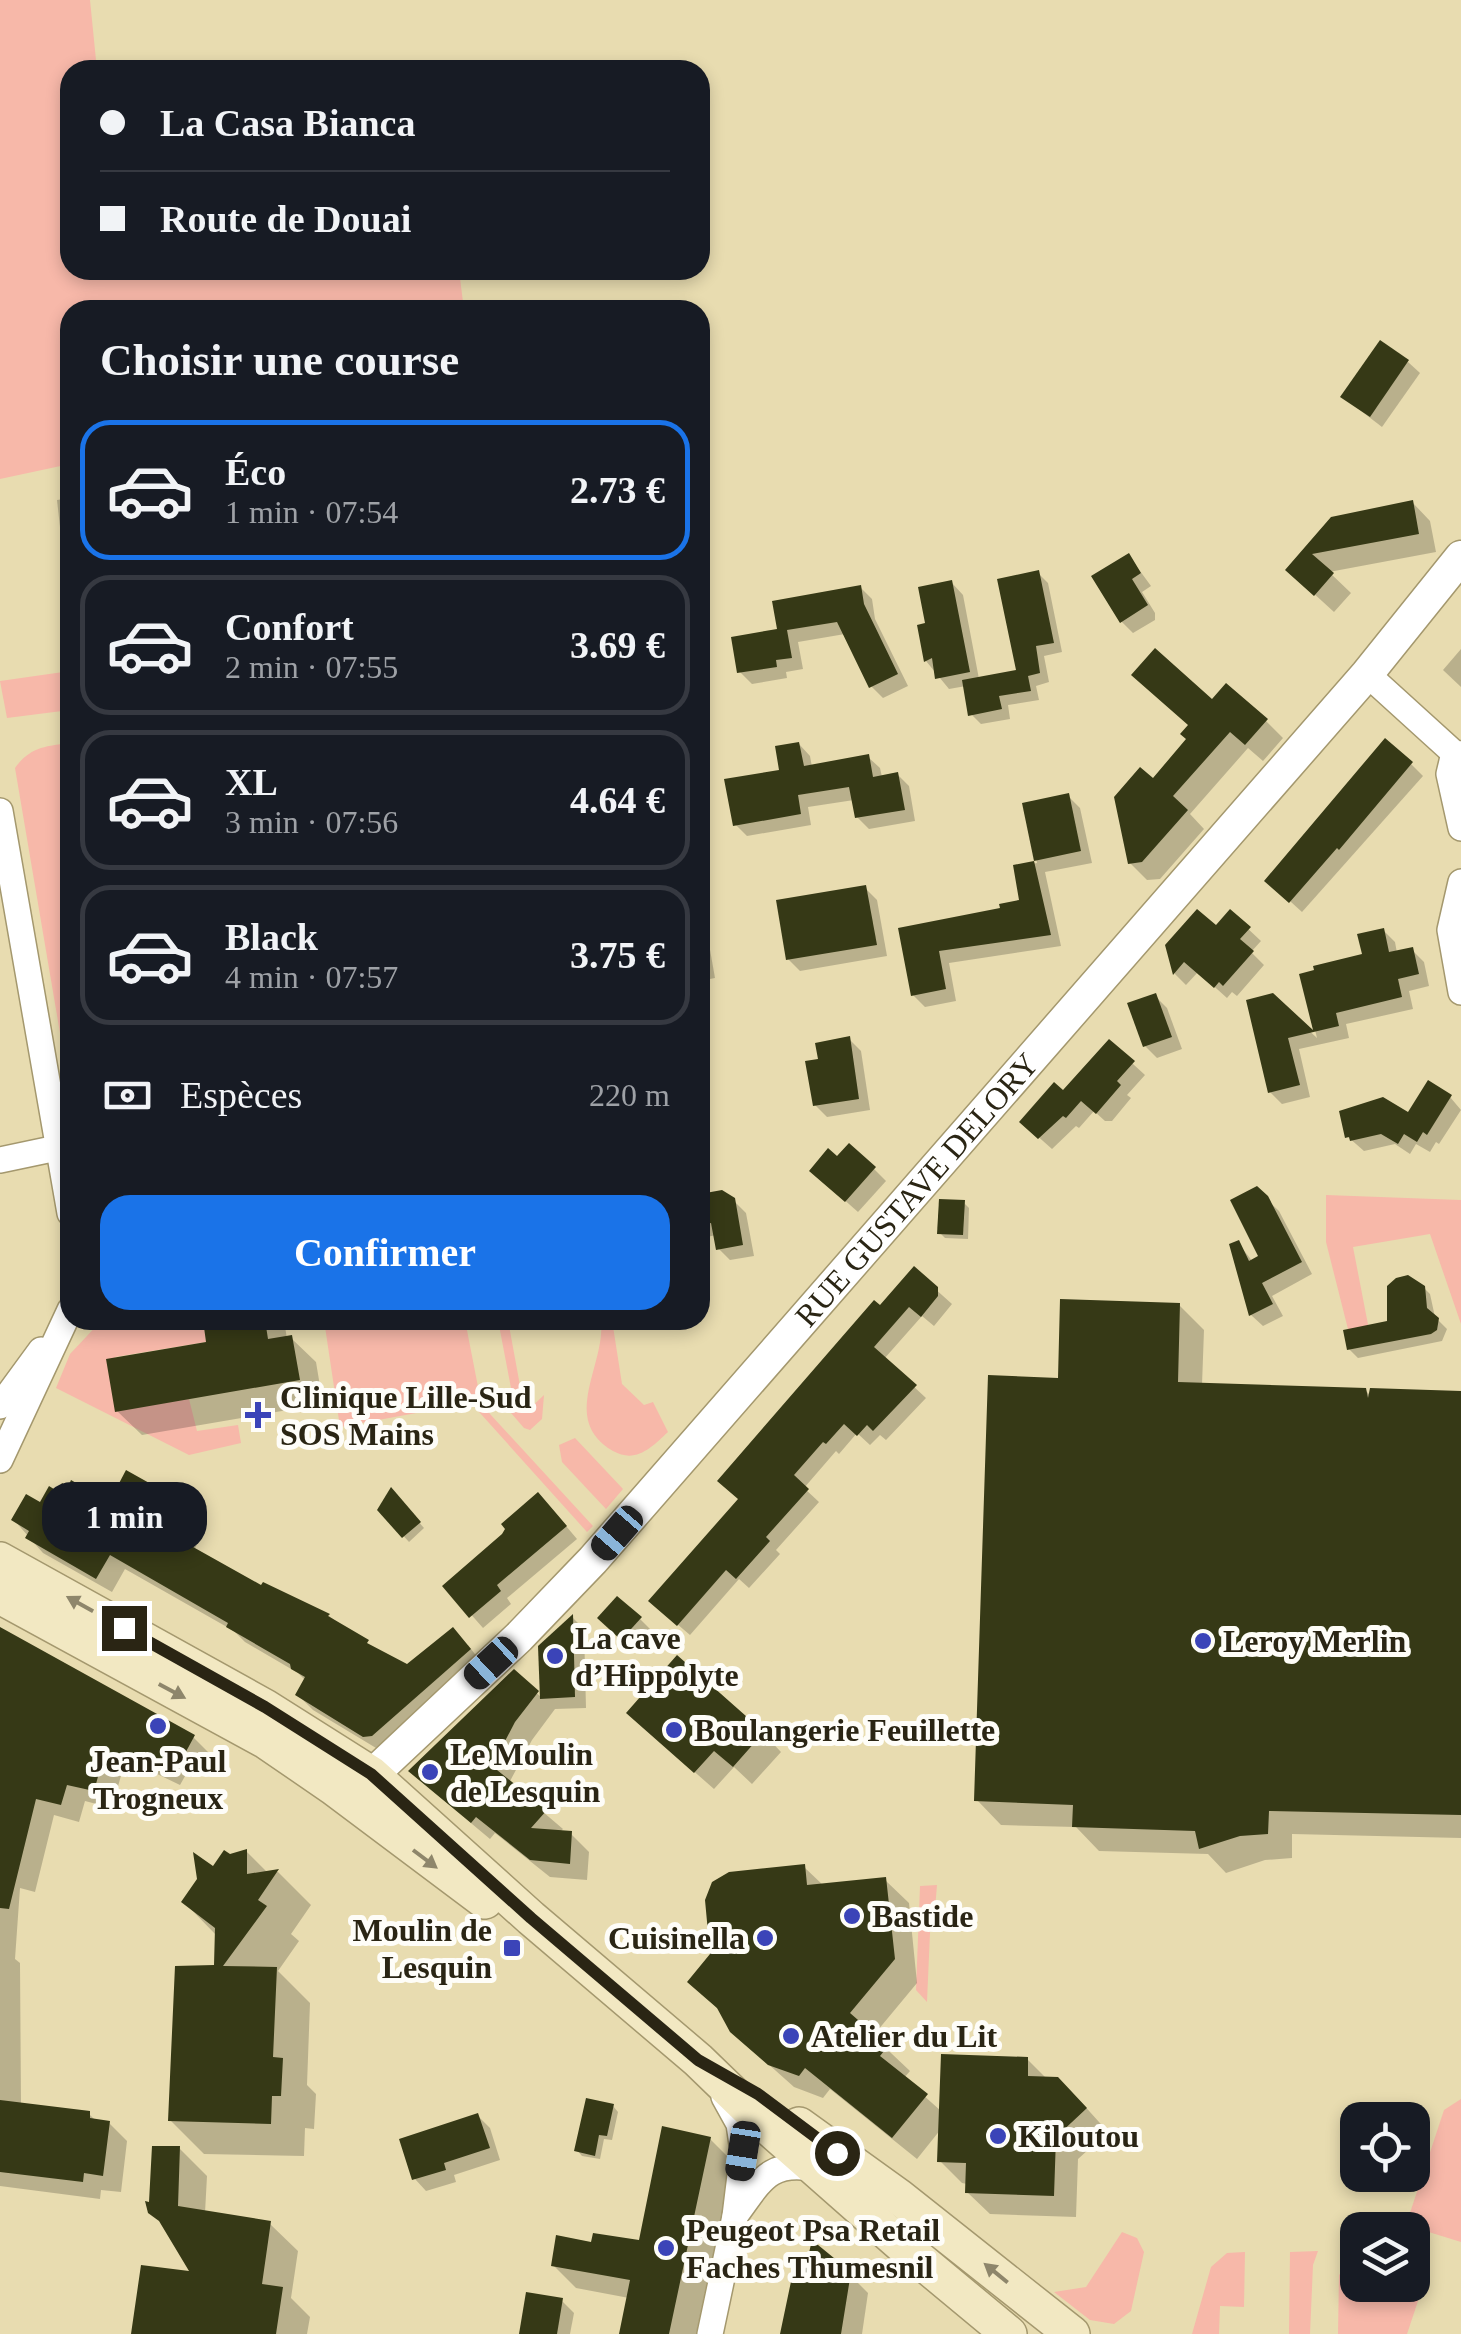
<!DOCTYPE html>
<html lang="fr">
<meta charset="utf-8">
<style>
body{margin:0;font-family:Georgia,serif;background:#20242c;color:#f1f3f6;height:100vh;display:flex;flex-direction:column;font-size:38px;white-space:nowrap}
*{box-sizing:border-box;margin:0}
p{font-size:32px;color:#9ea1a6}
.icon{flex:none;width:55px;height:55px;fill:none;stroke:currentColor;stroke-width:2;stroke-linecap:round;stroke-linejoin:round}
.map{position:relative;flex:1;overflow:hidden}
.drawer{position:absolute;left:60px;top:300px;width:650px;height:1030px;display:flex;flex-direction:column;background:#171b24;border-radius:30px;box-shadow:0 5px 15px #0003}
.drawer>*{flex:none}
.hud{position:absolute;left:60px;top:60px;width:650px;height:220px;border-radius:30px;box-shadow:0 5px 15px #0003;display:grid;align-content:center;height:220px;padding:0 40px;background:#171b24}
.fabs{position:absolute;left:1340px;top:2102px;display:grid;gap:20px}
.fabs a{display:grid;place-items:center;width:90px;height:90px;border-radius:20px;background:#171b24;box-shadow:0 5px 15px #0003;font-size:50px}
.end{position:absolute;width:45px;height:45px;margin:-22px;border:12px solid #2a2514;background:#fff;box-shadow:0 0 0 5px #fff}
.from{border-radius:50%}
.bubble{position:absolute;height:70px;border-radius:30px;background:#171b24;box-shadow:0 5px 15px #0003;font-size:32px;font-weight:700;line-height:70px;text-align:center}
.car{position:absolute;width:30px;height:60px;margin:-30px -15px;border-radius:12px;box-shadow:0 0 8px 2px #0007;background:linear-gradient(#222 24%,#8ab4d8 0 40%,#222 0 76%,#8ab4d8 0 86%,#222 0)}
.hud b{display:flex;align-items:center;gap:35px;height:95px;font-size:38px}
.hud b+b{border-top:2px solid #363941}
.hud i{width:25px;height:25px;background:#f1f3f6}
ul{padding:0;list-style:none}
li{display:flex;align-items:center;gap:30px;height:140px;margin:0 20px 15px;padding:0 20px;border:5px solid #363941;border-radius:30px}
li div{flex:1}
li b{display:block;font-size:38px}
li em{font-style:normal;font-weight:700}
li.active{border-color:#1a73e8}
li>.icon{width:90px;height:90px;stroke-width:1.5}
h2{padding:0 40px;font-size:45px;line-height:120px}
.pay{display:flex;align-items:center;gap:25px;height:110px;padding:0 40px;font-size:38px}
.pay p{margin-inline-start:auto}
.button{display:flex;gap:20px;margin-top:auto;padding:20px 40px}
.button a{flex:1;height:115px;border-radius:30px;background:#1a73e8;color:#fff;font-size:40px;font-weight:700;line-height:115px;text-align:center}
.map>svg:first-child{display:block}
</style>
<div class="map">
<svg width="1461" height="2334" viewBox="0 0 1461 2334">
<rect width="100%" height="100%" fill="#e8dcb0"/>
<g fill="#f7b8a9">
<polygon points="0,0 90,0 97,70 70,70 70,270 459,270 464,310 70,310 70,464 0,479"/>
<polygon points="70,671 70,710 7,718 0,681"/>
<path d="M70,743V1092L15,768C30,747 46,746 70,743Z"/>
<polygon points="1326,1195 1461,1200 1461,1324 1430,1234 1353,1247 1371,1340 1351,1341 1326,1242"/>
<polygon points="102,1320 203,1320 206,1342 115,1357 115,1411 189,1399 197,1431 238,1425 241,1443 189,1455 56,1388 70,1354"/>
<polygon points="324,1320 465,1320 480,1397 490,1414 593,1526 587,1532 471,1403 340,1427"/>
<polygon points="498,1320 508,1320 525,1413 544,1395 542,1419 530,1430 524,1428 499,1399 515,1409"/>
<path d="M601,1320H612L622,1384L644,1405L653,1402L668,1432C652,1447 636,1464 613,1451C559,1419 606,1366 601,1320Z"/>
<polygon points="575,1438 623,1489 606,1509 562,1462 559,1445"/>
<polygon points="937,1885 935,1909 931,1910 927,2002 916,1990 920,1886"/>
<polygon points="1461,2099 1461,2242 1406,2225 1444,2110"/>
<polygon points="1122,2232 1137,2238 1144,2252 1131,2311 1114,2324 1090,2320 1054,2292 1086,2287"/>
<polygon points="1318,2251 1313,2265 1310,2334 1289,2334 1290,2252"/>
<polygon points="1245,2252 1244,2307 1220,2306 1219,2334 1192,2334 1211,2267 1227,2253"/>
<polygon points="1357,2256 1358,2285 1412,2285 1413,2266 1428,2271 1407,2334 1338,2334 1339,2275"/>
</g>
<g fill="#0003">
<polygon points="1408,362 1420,373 1382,427 1343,397"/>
<polygon points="70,498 70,578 65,573 57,500"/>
<polygon points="1412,502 1430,521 1436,552 1329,572 1351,593 1334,612 1288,570 1333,519"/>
<polygon points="1129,556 1151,586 1142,592 1155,613 1155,620 1133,633 1121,621"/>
<polygon points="1038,573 1048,583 1062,652 1044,656 1049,682 1036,686 1039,700 1008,705 1010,719 981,724 971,714 966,686 949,689 926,661 928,625 952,583 963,595 979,679 1019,672"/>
<polygon points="860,587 872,599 875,619 908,686 883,698 871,686 845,634 798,642 803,669 786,672 787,678 752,684 740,672 780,631"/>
<polygon points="1461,649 1461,687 1443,670"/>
<polygon points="1212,702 1266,721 1283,738 1263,761 1248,748 1190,814 1204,829 1160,879 1147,880 1130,863 1153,781 1189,740"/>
<polygon points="799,744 810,756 812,767 868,757 880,768 882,777 897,774 909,786 915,821 869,829 857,817 854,800 808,807 811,825 747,836 735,824 782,772"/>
<polygon points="1411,764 1423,776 1302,912 1280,892"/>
<polygon points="1068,796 1080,808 1092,863 1045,872 1061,946 949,963 956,1001 925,1007 913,995 901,930 1003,910 1022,902 1016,867 1037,863 1025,805"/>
<polygon points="865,888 877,900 887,956 800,971 788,959"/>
<polygon points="1230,912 1261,941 1251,952 1264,965 1237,996 1232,992 1227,998 1198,972 1186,985 1175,974 1168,946 1216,928"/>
<polygon points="1383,930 1395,942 1397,953 1412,950 1424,962 1429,986 1409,991 1413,1009 1346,1024 1349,1038 1299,1049 1310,1097 1282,1104 1270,1092 1272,996 1317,1038 1302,976 1365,956"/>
<polygon points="700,935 709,944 715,978 700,981"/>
<polygon points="1155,996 1167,1008 1182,1049 1157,1058 1145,1046"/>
<polygon points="849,1039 861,1051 870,1110 827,1117 815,1105 821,1061"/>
<polygon points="1109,1042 1145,1075 1127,1095 1131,1098 1112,1121 1105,1121 1094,1111 1079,1128 1076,1126 1052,1149 1034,1133 1063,1094"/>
<polygon points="1450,1097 1461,1110 1439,1144 1436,1142 1430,1152 1416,1144 1410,1154 1395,1144 1364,1151 1348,1137"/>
<polygon points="838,1160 874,1169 886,1181 858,1212 824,1182"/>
<polygon points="1256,1189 1279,1211 1312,1274 1272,1296 1283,1316 1263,1326 1251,1315 1238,1243 1253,1262 1261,1257"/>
<polygon points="700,1196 733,1200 746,1213 754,1256 730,1260 718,1248 716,1235 707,1237 700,1230"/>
<polygon points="964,1203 969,1208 968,1239 945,1238 940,1233"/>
<polygon points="914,1270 952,1304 934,1326 922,1316 884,1359 926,1398 886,1440 880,1435 870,1445 857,1433 839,1454 836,1451 804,1488 819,1502 776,1550 780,1554 749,1588 739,1579 690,1635 663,1612 880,1308"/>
<polygon points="1421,1285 1430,1294 1435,1317 1447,1329 1442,1341 1358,1358 1349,1349 1390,1323"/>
<polygon points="1179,1305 1204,1330 1202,1385 1365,1390 1371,1396 1461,1394 1461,1838 1292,1834 1292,1858 1265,1860 1226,1873 1208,1854 1099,1851 1076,1827 1001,1825 977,1800 1060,1380"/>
<polygon points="205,1320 284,1320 287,1339 291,1338 316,1362 323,1404 142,1435 117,1411 209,1344"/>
<polygon points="149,1486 179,1517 177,1521 199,1541 194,1550 262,1588 264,1585 329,1616 375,1650 408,1668 468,1645 484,1666 381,1751 313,1710 298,1695 306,1681 298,1673 245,1642 234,1631 125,1569 112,1592 43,1553 14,1520 41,1505 101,1500"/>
<polygon points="392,1491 424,1528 409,1542 380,1510"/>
<polygon points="550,1507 577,1539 507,1598 511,1604 483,1628 446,1586 504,1535"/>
<polygon points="573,1618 584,1629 586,1708 555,1709 532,1740 509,1783 563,1829 559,1833 571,1834 589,1852 587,1880 550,1877 495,1833 490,1839 429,1788 514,1672 542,1698 541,1647"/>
<polygon points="640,1619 652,1631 634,1650 612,1630"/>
<polygon points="0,1630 193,1737 211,1755 201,1775 189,1769 180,1785 155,1773 122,1772 112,1808 85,1801 79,1822 54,1815 35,1892 20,1888 15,1959 20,1963 21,2106 89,2114 97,2122 109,2123 127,2141 121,2192 101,2190 100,2199 0,2186"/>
<polygon points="648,1731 763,1733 781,1752 752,1784 734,1767 714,1789"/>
<polygon points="246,1851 268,1873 278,1872 311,1905 291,1934 299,1941 278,1971 310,2003 307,2085 316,2094 314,2129 305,2128 304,2156 204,2154 170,2120 217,1968 217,1936 184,1902 214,1869 230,1857"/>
<polygon points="804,1867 824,1886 885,1880 909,1903 917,1983 873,2036 910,2071 904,2078 941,2111 1027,2059 1047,2079 1081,2102 1108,2132 1078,2159 1076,2217 990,2214 967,2192 967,2184 962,2183 940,2161 941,2129 917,2159 830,2089 823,2098 794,2087 740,2039 722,2013 690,1982"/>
<polygon points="613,2106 618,2112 612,2140 604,2139 600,2159 582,2156 577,2150"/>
<polygon points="478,2116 490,2128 500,2160 454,2175 456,2182 426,2191 415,2179"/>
<polygon points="710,2139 733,2162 696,2334 622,2334 629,2298 576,2288 553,2265 593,2245 641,2243"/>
<polygon points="179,2148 207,2176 205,2213 270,2224 298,2251 291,2298 310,2317 307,2334 133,2334 194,2274 166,2228"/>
<polygon points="849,2274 868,2293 862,2334 783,2334"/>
<polygon points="562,2301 574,2313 570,2334 522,2334"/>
</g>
<g fill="#363916">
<polygon points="1380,340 1409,360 1370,417 1340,397"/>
<polygon points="1413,500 1419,534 1312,554 1334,573 1314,596 1285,570 1331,517"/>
<polygon points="1129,553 1141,573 1132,579 1148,605 1120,623 1091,576"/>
<polygon points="1039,570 1054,643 1036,646 1040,673 1028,676 1031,691 999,696 1002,709 968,716 962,680 1016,670 997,579"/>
<polygon points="952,580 970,672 935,679 932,658 924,662 917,625 925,623 918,587"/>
<polygon points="861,585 864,604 898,674 869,688 837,622 787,630 792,658 776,660 777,667 737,673 731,637 777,629 772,601"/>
<polygon points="1155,648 1212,699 1226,683 1268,719 1245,745 1230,732 1173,796 1188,810 1142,862 1128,864 1114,797 1140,767 1153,778 1186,739 1180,734 1188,725 1131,675"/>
<polygon points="1385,738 1413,762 1339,850 1337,848 1289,903 1264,881"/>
<polygon points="799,742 804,766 869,754 873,777 898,772 905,810 855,818 849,787 798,795 801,814 733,826 724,779 779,770 775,746"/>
<polygon points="1069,793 1081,851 1034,861 1022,803"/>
<polygon points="1034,861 1051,935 939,951 946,989 911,996 898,928 1000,908 999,904 1019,900 1013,865"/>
<polygon points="866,885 877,945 786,960 776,900"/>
<polygon points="1197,909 1216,925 1230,909 1251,927 1240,939 1254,951 1223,986 1219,982 1214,988 1184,962 1173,975 1165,945"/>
<polygon points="1384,928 1389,952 1413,947 1419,974 1398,979 1402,997 1336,1013 1339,1026 1288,1038 1300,1085 1268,1093 1246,1000 1273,993 1313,1030 1299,974 1314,970 1313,966 1362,954 1357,934"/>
<polygon points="1156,993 1172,1037 1143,1047 1127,1003"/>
<polygon points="850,1036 859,1099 813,1106 805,1061 818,1059 815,1043"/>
<polygon points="1109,1039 1135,1061 1117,1081 1121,1085 1096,1114 1081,1101 1066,1118 1063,1116 1038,1139 1019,1122 1054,1082 1063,1090"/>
<polygon points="1428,1080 1452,1095 1427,1135 1423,1132 1417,1142 1404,1134 1398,1144 1381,1134 1350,1141 1349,1137 1345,1138 1339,1111 1383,1097 1408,1112"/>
<polygon points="849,1143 876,1167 845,1202 809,1171 828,1148 837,1156"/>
<polygon points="1257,1186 1268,1196 1302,1262 1262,1283 1273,1304 1249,1316 1229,1244 1239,1240 1249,1261 1258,1256 1230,1200"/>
<polygon points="722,1190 735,1198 743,1245 716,1250 711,1223 700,1225 700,1194"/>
<polygon points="939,1199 965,1200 963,1235 937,1234"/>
<polygon points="914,1266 938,1287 938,1296 921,1317 909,1307 874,1347 917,1385 873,1431 867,1425 857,1436 844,1424 826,1444 823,1442 794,1475 809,1489 766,1537 770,1541 736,1579 726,1570 677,1626 648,1601 738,1499 717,1481 874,1300 880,1305"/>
<polygon points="1408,1275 1425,1286 1427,1308 1439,1318 1437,1330 1431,1334 1347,1350 1343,1330 1387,1321 1387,1286 1396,1278"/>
<polygon points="1060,1299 1180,1303 1178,1382 1366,1388 1368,1398 1370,1388 1461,1391 1461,1815 1269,1811 1268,1834 1240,1836 1199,1849 1195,1831 1072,1827 1073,1805 974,1801 988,1375 1058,1378"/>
<polygon points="203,1320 265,1320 268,1339 292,1335 300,1380 115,1412 106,1359 206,1342"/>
<polygon points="126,1470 151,1484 148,1490 165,1500 160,1509 186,1524 177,1538 261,1585 263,1582 330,1614 328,1616 369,1640 367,1643 407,1664 453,1627 471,1649 372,1736 363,1737 295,1695 305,1677 291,1669 290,1664 226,1627 228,1623 110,1555 96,1579 25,1538 29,1531 11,1520 26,1494 40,1502 49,1486 57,1491 62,1483 68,1487 71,1480 100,1497 107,1486 115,1491"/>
<polygon points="391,1487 421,1522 402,1538 377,1510"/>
<polygon points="538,1492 567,1526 497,1585 501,1591 469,1618 442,1586 502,1534 505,1529 501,1524"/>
<polygon points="617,1596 642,1617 621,1640 597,1618"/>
<polygon points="573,1614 575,1697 540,1699 538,1646"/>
<polygon points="0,1627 195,1735 182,1759 170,1753 162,1769 135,1756 104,1755 94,1791 67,1785 61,1805 36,1799 9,1909 0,1908"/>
<polygon points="677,1655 764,1732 733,1767 714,1751 694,1773 626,1713"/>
<polygon points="514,1669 539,1691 515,1722 492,1766 547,1810 531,1828 572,1831 570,1864 530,1860 476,1817 471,1823 408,1771"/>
<polygon points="247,1849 247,1874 279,1869 258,1900 267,1906 223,1966 277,1967 273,2057 283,2058 281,2096 272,2096 271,2124 168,2121 175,1966 214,1965 215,1928 181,1902 197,1879 193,1852 213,1866 224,1850 230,1854"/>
<polygon points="805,1864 807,1885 886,1877 895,1959 850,2013 888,2046 880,2056 928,2094 892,2138 805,2068 799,2076 768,2065 730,2032 717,2008 687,1982 710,1954 705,1900 712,1882 729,1872"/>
<polygon points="941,2054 1028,2057 1028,2076 1058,2077 1087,2108 1056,2137 1054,2196 965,2193 966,2163 937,2162"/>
<polygon points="586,2098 614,2104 607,2136 599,2135 595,2156 574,2151"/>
<polygon points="0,2100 90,2111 90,2118 110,2121 103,2176 84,2173 83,2182 0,2172"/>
<polygon points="478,2113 490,2148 444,2163 446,2170 412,2180 399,2139"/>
<polygon points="662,2126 711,2137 669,2334 619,2334 630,2280 551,2266 556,2235 591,2242 593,2233 639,2240"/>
<polygon points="152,2146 180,2146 178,2206 271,2221 262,2284 283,2287 276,2334 131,2334 141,2265 189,2271 159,2221 148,2213 145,2201 149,2202"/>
<polygon points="812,2240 851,2272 841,2334 780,2334 793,2272 795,2267 805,2270"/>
<polygon points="526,2292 563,2298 557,2334 519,2334"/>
</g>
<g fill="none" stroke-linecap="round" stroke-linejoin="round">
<defs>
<g id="minor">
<polyline points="1367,674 1454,753 1461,754"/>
<polyline points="1454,753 1449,774 1461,828"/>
<polyline points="0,811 70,1213"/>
<polyline points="1461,882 1450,930 1461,992"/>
<polyline points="0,1160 57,1148"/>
<polyline points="0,1406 41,1350"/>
<polyline points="0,1460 70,1310"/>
<path d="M735,2216C761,2181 769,2159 817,2169"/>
<polyline points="710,2334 735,2216 743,2151 739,2124 724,2097"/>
</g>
<g id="tertiary">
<path id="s1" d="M354,1792L519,1637L593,1560L1367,674L1461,557"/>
</g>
<g id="secondary">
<polyline points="0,1560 265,1707 371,1774 531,1918 698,2060 759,2119 903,2246 1009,2334"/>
<polyline points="0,1596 266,1741 333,1787 485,1901"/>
<polyline points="799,2125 899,2197 1072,2334"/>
</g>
</defs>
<use href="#minor" stroke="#a4986e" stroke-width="28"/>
<use href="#tertiary" stroke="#a4986e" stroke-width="35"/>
<use href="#secondary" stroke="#a4986e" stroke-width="38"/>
<use href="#minor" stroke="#fff" stroke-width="25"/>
<use href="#tertiary" stroke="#fff" stroke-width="32"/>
<use href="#secondary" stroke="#f2e8c2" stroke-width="35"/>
</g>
<defs><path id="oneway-solid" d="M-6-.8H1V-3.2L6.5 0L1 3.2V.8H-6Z" transform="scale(2.5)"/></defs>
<g fill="#8e866b">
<use href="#oneway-solid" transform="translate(80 1604) rotate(-151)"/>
<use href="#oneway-solid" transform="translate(172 1691) rotate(28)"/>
<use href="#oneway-solid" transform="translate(425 1859) rotate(37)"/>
<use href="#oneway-solid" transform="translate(996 2273) rotate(-141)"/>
</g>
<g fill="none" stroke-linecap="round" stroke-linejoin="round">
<polyline stroke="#2a2514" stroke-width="12" points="124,1628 265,1707 371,1774 531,1918 698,2060 758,2094 837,2153"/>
</g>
<g fill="#3b44b8" stroke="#fefdf8" stroke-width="4">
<path d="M253 1400h10v10h10v10h-10v10h-10v-10h-10v-10h10z"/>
<circle cx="1203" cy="1641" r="10"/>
<circle cx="555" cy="1656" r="10"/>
<circle cx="158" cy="1726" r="10"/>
<circle cx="674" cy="1730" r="10"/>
<circle cx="430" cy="1772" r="10"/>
<circle cx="852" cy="1916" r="10"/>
<circle cx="765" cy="1938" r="10"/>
<rect x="502" y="1938" width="20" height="20" rx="5"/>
<circle cx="791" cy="2036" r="10"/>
<circle cx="998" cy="2136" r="10"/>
<circle cx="666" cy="2248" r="10"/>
</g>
<g text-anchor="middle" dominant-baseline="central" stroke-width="10" stroke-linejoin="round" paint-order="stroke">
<g font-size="32" fill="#2a2514" stroke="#fefdf8">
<text stroke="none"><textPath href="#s1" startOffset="825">RUE GUSTAVE DELORY</textPath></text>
</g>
<g font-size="32" font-weight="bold" fill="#2a2514" stroke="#fefdf8" text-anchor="start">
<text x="280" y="1397">Clinique Lille-Sud<tspan x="280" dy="37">SOS Mains</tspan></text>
<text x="575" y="1638">La cave<tspan x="575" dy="37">d’Hippolyte</tspan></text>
<text x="1223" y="1641">Leroy Merlin</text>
<text x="694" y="1730">Boulangerie Feuillette</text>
<text x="450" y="1754">Le Moulin<tspan x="450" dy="37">de Lesquin</tspan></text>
<text x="158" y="1761" text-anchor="middle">Jean-Paul<tspan x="158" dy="37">Trogneux</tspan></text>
<text x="872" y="1916">Bastide</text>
<text x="492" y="1930" text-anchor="end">Moulin de<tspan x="492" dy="37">Lesquin</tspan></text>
<text x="745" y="1938" text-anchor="end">Cuisinella</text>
<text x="811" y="2036">Atelier du Lit</text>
<text x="1018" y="2136">Kiloutou</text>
<text x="686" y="2230">Peugeot Psa Retail<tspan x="686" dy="37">Faches Thumesnil</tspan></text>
</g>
</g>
</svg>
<div class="fabs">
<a><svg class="icon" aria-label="locate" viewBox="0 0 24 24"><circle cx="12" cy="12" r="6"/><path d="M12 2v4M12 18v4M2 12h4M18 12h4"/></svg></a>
<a><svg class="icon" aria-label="layers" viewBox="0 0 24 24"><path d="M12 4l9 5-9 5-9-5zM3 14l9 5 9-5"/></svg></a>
</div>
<i class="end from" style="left:837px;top:2153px"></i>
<i class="end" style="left:124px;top:1628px"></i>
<div class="bubble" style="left:42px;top:1482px;width:165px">1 min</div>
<i class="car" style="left:617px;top:1533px;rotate:221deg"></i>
<i class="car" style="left:491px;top:1663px;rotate:227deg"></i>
<i class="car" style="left:743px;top:2151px;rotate:189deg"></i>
<div class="hud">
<b><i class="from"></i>La Casa Bianca</b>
<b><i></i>Route de Douai</b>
</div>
<section class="drawer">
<h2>Choisir une course</h2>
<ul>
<li class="active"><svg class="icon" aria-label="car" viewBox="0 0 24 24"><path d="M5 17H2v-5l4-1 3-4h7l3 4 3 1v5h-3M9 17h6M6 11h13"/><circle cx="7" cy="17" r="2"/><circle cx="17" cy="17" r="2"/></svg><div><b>Éco</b><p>1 min · 07:54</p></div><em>2.73 €</em></li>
<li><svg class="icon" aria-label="car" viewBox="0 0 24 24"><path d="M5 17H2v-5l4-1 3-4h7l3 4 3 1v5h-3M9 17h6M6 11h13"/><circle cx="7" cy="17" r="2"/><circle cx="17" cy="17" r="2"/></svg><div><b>Confort</b><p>2 min · 07:55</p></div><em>3.69 €</em></li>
<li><svg class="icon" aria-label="car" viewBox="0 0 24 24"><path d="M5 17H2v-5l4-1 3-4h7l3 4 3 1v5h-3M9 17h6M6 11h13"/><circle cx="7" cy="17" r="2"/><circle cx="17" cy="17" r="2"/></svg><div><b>XL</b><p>3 min · 07:56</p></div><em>4.64 €</em></li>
<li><svg class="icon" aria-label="car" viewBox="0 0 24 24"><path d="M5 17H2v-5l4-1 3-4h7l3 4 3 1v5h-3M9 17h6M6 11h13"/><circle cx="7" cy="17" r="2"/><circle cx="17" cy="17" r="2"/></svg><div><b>Black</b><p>4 min · 07:57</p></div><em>3.75 €</em></li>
</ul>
<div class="pay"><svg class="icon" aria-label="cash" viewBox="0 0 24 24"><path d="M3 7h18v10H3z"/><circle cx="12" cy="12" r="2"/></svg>Espèces<p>220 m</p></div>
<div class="button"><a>Confirmer</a></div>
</section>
</div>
